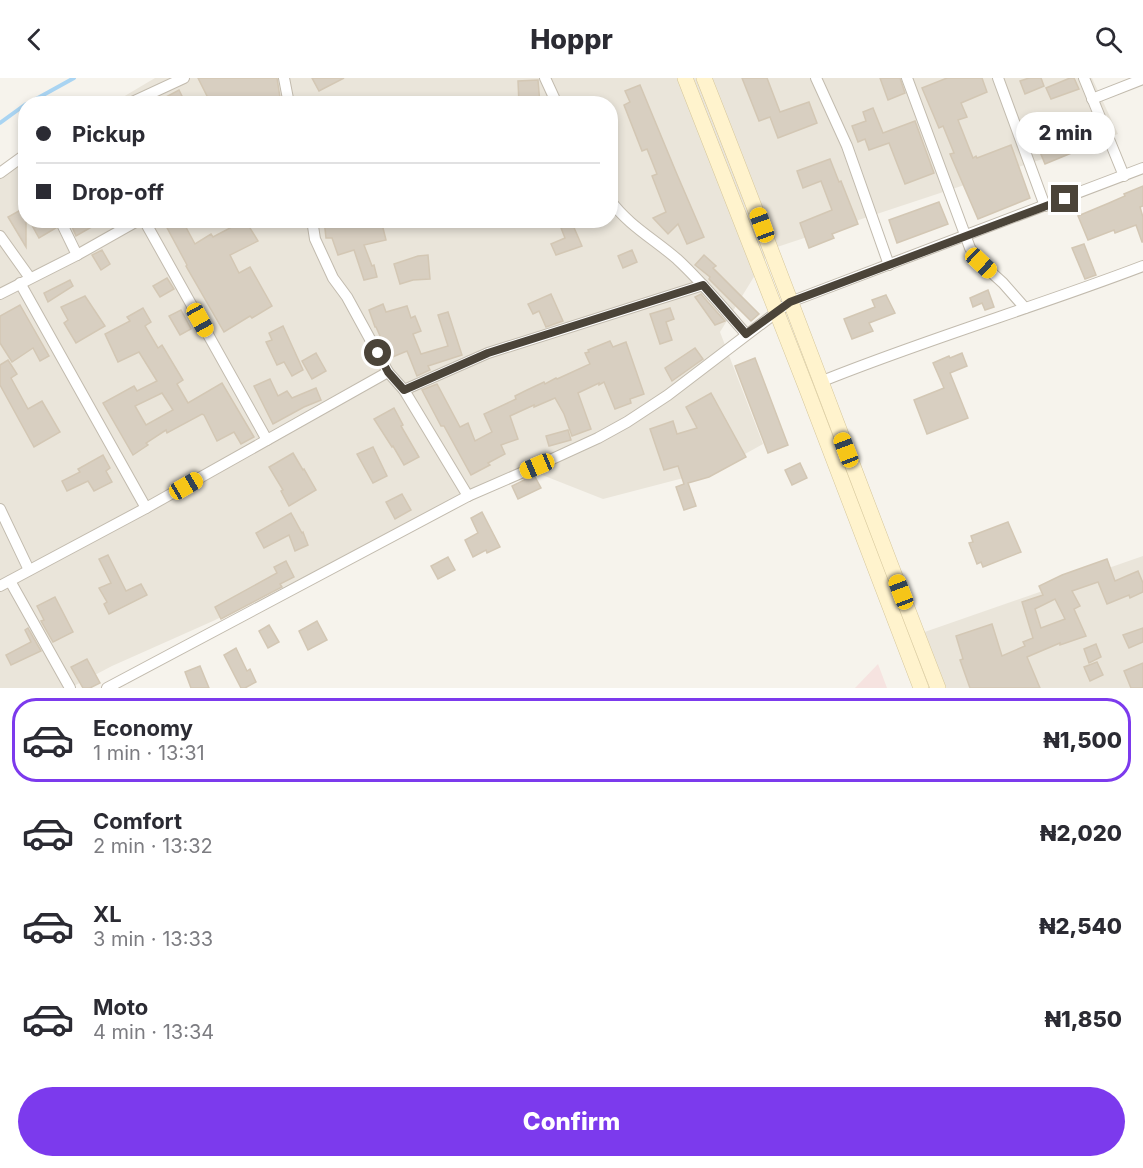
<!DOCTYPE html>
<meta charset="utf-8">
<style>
body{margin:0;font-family:Inter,sans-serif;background:#f7f7f7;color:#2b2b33;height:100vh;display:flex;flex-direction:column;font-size:22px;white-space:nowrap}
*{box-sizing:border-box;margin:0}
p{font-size:20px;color:#7c7c81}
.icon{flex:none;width:33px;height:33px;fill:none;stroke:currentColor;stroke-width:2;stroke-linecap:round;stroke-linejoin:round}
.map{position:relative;height:610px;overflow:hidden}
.panel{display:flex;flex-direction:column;background:#fff;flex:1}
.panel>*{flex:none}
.hud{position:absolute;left:18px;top:18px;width:600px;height:132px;border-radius:24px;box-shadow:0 3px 9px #0003;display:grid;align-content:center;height:132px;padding:0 18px;background:#fff}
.end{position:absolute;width:27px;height:27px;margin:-14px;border:8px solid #4b4439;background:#fff;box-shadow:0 0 0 3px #fff}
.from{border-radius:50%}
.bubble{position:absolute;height:42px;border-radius:21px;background:#fff;box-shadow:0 3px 9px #0003;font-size:20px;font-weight:800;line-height:42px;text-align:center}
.car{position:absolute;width:18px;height:36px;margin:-18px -9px;border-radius:8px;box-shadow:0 0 4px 2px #0007;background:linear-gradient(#f5c518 24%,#345 0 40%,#f5c518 0 76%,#345 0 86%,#f5c518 0)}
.hud b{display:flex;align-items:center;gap:21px;height:57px;font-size:22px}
.hud b+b{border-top:2px solid #e1e1e2}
.hud i{width:15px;height:15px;background:#2b2b33}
ul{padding:10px 0 0;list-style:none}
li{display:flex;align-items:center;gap:18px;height:84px;margin:0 12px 9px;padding:0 6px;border:3px solid transparent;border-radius:24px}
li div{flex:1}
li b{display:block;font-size:22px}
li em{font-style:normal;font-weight:800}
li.selected{border-color:#7c3aed}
li>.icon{width:54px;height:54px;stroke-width:1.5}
.action{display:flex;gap:12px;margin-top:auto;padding:12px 18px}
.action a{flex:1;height:69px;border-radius:36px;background:#7c3aed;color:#fff;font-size:24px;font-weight:800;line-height:69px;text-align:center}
header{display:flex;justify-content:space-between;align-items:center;height:78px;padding:0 18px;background:#fff;font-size:27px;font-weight:800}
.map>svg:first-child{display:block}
</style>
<header><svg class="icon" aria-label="back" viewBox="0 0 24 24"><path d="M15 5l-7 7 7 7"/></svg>Hoppr<svg class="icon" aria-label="search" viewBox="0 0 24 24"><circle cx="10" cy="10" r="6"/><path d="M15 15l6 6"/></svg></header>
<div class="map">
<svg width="1143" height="610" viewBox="0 0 1143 610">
<rect width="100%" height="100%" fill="#f6f3ec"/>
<g fill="#eae5da">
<polygon points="155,0 1092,0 1118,56 771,171 720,254 763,366 718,391 603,421 527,391 213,543 112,588 70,610 0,610 0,94 25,78 26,142 610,142 610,26 113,25"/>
<polygon points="1143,478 1143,610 937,610 916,557"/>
</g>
<polygon fill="#f6e3e0" points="878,586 887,610 855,610"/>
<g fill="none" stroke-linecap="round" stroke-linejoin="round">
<g stroke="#a9d4f2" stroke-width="4">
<polyline points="27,26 74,0"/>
<polyline points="0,45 26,26"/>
</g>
</g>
<g fill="#d8cfc1" stroke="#d3c7b4" stroke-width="1.5" fill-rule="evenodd">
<polygon points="198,0 277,0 281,26 211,26"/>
<polygon points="312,0 344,0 319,13"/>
<polygon points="742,0 767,0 780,34 809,24 817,45 778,60 770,39 759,43"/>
<polygon points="880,0 900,0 905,15 888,22"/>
<polygon points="947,0 982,0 987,14 961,25 967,39 958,42 973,80 976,78 977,80 1011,67 1030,120 978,141 950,76 954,75 943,48 939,50 922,10"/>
<polygon points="1029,0 1041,0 1044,8 1025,16 1020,3"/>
<polygon points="1070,0 1074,0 1079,11 1051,21 1046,10"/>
<polygon points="538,2 540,26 519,26 518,3"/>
<polygon points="640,7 676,94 704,159 687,166 678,146 668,156 653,140 666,134 652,98 657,96 647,71 642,73 624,27 630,24 625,13"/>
<polygon points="179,12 186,26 153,26"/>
<polygon points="873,30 883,55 915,43 934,95 905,106 889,65 869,72 865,61 858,64 852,48 866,43 863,34"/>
<polygon points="1087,37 1098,64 1045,86 1033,57"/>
<polygon points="830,81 839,104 841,103 858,146 832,156 834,160 809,170 800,145 832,132 821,103 803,110 797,93"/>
<polygon points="1143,108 1143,128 1140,129 1143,139 1143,164 1142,164 1136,147 1115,155 1114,152 1088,162 1078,138 1109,125 1125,118 1124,116"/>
<polygon points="939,124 948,146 897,165 889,142"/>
<polygon points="26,129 26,169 8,139"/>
<polygon points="29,142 53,142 56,150 39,160"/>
<polygon points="69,142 104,142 76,158"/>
<polygon points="171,142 182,142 195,166 211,156 213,159 234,148 231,142 245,142 258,163 230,177 239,195 250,189 272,228 252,240 250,238 224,254 186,188 187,187 165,146"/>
<polygon points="324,142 381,142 386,162 364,167 372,188 374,187 377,199 364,202 354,172 338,177 332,160 326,160"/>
<polygon points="572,145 582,168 556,177 551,166 565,160 561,150"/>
<polygon points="1084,166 1096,197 1085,201 1072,170"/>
<polygon points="102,172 110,186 101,192 92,177"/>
<polygon points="632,172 637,184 623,190 618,178"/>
<polygon points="428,177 430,201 413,202 400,206 394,186 418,178"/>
<polygon points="704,177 716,188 713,190 759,236 751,243 709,201 710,199 695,187"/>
<polygon points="167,200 174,211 160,219 153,208"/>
<polygon points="70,202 73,208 48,224 44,215"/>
<polygon points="988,212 994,229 985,232 982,225 973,229 970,220"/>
<polygon points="551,216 563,243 546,249 539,233 533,236 528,226"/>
<polygon points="701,216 707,223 725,243 715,247 695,219"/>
<polygon points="886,217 895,235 869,245 873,253 852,261 844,241 875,229 872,222"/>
<polygon points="85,218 105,248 76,265 64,245 68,242 61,229"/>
<polygon points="383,226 386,234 407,228 411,240 415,238 421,253 413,256 421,276 448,268 438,237 448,234 462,277 428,288 430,292 417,298 407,273 390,280 376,249 375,249 369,232"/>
<polygon points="20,227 49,278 40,283 33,270 12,284 0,265 0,238"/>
<path d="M143,230L151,244L145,248L158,270L162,267L183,302L177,306L188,325L222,305L254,359L241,366L234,354L217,363L204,337L202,336L167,355L166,352L146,365L148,367L133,377L103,325L134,308L137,313L157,303L139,274L118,284L105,256L130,243L127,239ZM162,315L173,332L146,347L135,328Z"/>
<polygon points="670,230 674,241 666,244 672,262 660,266 650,236"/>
<polygon points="181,232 191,251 180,257 169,238"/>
<polygon points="283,248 303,292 292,298 284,284 277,287 266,264 272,262 269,255"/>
<polygon points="610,263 613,269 626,264 644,316 630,321 631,325 615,331 604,304 599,307 599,305 578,315 591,351 572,358 564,336 555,320 534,329 534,327 510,338 518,361 501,367 505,376 488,385 490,387 471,397 444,348 441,348 422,312 437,306 460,349 468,345 475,363 492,354 484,336 516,321 515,318 527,312 544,304 545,306 556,300 557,301 590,286 585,275 589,274 588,272"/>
<polygon points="695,270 703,281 672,303 665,290"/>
<polygon points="316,275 326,293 312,301 302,283"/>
<polygon points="962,275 967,288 950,295 968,340 927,356 914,322 944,310 933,285 949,278 950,280"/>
<polygon points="755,280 788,367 768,375 735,288"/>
<polygon points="8,282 17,296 11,300 28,331 42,323 60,354 34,369 0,307 0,287"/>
<polygon points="270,301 278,318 287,313 292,320 316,310 321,322 304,329 273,346 254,308"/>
<polygon points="711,315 746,379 709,399 688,405 696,428 684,432 676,409 684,406 678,388 664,392 650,351 673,343 677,356 697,350 686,329"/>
<polygon points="394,330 403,347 401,348 419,379 404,387 393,368 392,369 374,341"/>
<polygon points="568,352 571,362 549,368 546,358"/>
<polygon points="373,369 387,398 373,405 357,376"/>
<polygon points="293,375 303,392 304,391 316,412 289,428 281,413 283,412 269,389"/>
<polygon points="103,377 110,390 106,393 112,404 94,413 88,403 67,413 62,403 80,394 78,391"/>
<polygon points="800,385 807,400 792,407 785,392"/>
<polygon points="534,397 541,410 518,421 512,408"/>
<polygon points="402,416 411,432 395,441 386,424"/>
<polygon points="482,434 500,469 487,475 486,472 473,479 465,462 478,455 471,440"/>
<polygon points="291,435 302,455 303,454 308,467 295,473 289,457 264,470 256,455"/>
<polygon points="1008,444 1021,474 983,489 981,484 977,486 969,465 973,464 971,458"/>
<polygon points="108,477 126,513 141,506 147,517 109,536 104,526 107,524 99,510 111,505 99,481"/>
<polygon points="448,479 455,492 438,501 431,488"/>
<path d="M1107,481L1115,503L1138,493L1143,505V514L1130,520L1129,517L1107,526L1098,504L1072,513L1080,528L1074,531L1086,558L1060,567V565L1027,579L1040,610H970L960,582L963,581L956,558L992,546L1002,578L1025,568L1023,564L1033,560L1022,524L1043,517L1039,508L1062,497ZM1055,521L1065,541L1041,550L1035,531Z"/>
<polygon points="286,483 294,499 280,506 282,509 221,541 215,529 277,495 274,489"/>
<polygon points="55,519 73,554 53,564 41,543 44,542 37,528"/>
<polygon points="317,543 327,562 308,572 299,553"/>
<polygon points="269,547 279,564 268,570 259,553"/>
<polygon points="28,550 41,573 11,587 6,577 31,564 25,552"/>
<polygon points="1143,550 1143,564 1129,570 1123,557"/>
<polygon points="1096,566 1101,579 1089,585 1084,571"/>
<polygon points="236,570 247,593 250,591 256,604 245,610 241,610 224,577"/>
<polygon points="87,581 100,605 90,610 83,610 71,589"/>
<polygon points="1097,584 1103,597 1090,603 1084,589"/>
<polygon points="1143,585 1143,610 1131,610 1124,593"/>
<polygon points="200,588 209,610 191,610 185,594"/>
</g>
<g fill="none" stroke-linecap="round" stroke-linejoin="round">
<defs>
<g id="street">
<polyline points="284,0 289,26"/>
<polyline points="545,0 557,26"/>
<polyline points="816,0 847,68 889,187"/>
<polyline points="907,0 970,170 981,185 1003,205 1025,230"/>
<polyline points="998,0 1045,128"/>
<polyline points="1084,0 1124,98"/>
<polyline points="1092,21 1143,1"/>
<polyline points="128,26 184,0"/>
<polyline points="0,95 26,76"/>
<path d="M610,122C628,147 654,161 677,181C702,204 724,231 746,256"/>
<polyline points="60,142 77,177"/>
<polyline points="144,142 267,362"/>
<polyline points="312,142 315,161 333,200 347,219 388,294 404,312 468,418"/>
<polyline points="0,158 30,200"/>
<polyline points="20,205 146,430"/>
<polyline points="0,216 77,177 139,142"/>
<path d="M820,304C926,261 1036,229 1143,188"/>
<polyline points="404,312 488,275 703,207"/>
<polyline points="0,431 29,492"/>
<polyline points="10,503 70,610"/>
<polyline points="0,508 146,430 388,294"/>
<polyline points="107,610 468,418 537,388 598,360 627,344 668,317 790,224 1143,90"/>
</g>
<g id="secondary">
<polyline points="685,0 806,309 921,610"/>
<path d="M704,0C784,202 859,407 938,610"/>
</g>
</defs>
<use href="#street" stroke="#c2bbae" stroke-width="12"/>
<use href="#secondary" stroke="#d6c79b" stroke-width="16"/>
<use href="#street" stroke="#fff" stroke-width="10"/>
<use href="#secondary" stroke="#fff3cd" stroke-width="15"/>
</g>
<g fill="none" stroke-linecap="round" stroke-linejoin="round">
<polyline stroke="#4b4439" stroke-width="8" points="378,275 388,294 404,312 488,275 703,207 746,256 790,224 1065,121"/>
</g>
</svg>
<i class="end from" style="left:378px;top:275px"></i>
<i class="end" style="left:1065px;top:121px"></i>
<div class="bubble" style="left:1016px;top:34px;width:99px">2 min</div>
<i class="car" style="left:762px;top:147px;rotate:340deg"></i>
<i class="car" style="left:981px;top:185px;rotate:133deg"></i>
<i class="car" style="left:200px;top:242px;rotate:151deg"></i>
<i class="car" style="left:846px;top:372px;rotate:339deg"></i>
<i class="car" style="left:537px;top:388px;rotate:247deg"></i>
<i class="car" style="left:186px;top:408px;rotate:60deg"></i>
<i class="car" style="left:901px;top:514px;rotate:339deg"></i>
<div class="hud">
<b><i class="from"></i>Pickup</b>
<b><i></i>Drop-off</b>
</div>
</div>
<section class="panel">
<ul>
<li class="selected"><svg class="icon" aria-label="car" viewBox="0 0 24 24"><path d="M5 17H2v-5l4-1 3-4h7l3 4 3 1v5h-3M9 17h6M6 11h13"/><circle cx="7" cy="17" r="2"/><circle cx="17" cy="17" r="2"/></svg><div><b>Economy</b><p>1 min · 13:31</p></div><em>₦1,500</em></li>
<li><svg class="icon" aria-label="car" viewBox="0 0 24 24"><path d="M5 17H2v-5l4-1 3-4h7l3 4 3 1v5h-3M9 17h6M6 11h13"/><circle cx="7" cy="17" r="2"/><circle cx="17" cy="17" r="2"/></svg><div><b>Comfort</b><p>2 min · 13:32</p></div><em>₦2,020</em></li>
<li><svg class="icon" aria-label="car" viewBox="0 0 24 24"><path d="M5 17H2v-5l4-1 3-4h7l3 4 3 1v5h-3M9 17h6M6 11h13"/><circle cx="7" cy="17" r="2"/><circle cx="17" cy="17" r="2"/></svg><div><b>XL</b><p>3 min · 13:33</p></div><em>₦2,540</em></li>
<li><svg class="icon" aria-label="car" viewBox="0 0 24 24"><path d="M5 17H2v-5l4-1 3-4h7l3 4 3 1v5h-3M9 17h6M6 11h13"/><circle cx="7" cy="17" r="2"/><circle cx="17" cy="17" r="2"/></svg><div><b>Moto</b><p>4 min · 13:34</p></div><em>₦1,850</em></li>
</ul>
<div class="action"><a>Confirm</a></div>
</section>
